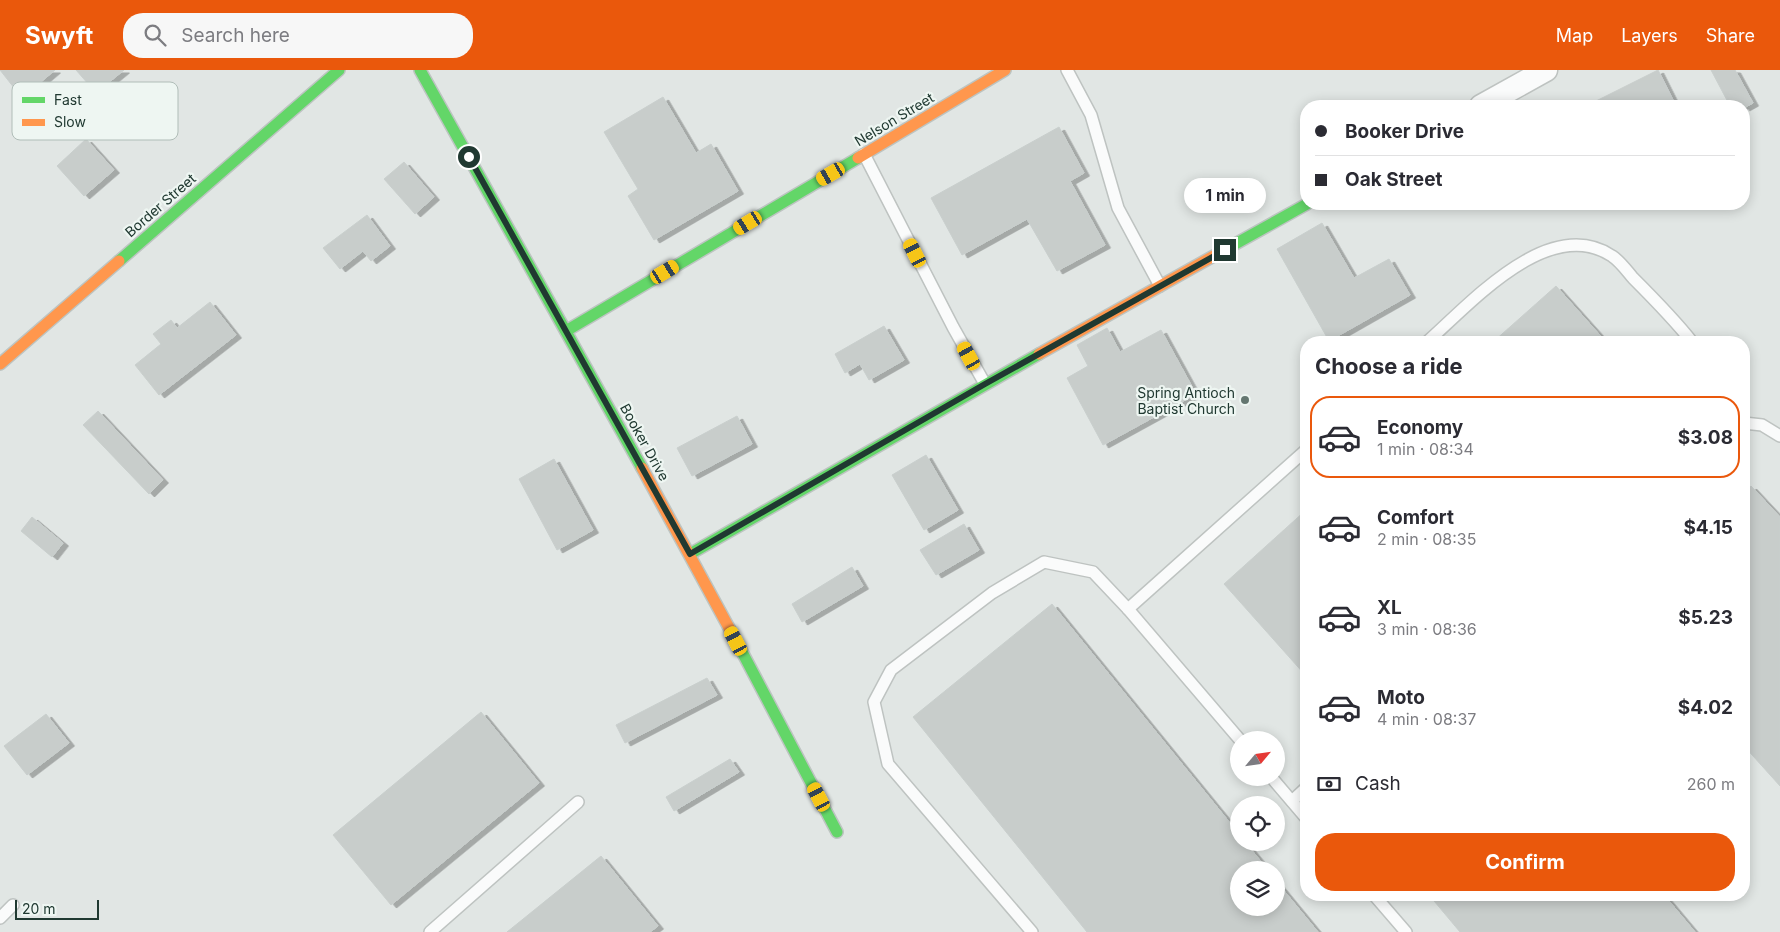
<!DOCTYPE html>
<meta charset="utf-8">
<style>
body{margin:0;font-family:Inter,sans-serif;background:#f7f7f7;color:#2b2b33;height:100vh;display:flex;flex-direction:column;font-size:19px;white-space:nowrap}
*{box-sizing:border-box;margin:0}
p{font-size:16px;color:#7c7c81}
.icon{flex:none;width:28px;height:28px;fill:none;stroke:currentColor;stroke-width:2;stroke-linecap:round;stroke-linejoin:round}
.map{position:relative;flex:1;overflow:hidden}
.details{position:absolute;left:1300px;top:266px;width:450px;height:565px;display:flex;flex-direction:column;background:#fff;border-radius:20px;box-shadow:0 2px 12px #0003}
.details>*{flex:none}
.guide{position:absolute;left:1300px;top:30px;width:450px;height:110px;border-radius:20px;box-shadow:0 2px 12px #0003;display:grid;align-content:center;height:110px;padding:0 15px;background:#fff}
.needle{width:32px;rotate:61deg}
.fabs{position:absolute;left:1230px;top:661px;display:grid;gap:10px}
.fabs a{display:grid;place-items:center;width:55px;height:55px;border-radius:50%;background:#fff;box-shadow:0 2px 12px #0003;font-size:25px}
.scale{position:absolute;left:15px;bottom:12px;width:84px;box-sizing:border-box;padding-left:5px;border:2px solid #203931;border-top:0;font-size:14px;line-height:18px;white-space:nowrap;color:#203931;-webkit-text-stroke:4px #eef6f2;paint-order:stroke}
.end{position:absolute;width:22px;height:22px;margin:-11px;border:6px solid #203931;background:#fff;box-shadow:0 0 0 2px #fff}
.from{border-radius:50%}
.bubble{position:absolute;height:35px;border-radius:18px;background:#fff;box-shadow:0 2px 12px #0003;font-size:16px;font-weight:700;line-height:35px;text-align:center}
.car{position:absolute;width:15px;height:30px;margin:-15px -8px;border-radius:6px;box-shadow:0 0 4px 1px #0007;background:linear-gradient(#f5c518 24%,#345 0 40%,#f5c518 0 76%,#345 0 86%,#f5c518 0)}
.guide b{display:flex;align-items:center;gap:18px;height:48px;font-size:19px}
.guide b+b{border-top:1px solid #e1e1e2}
.guide i{width:12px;height:12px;background:#2b2b33}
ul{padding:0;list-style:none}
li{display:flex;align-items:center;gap:15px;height:82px;margin:0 10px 8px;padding:0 5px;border:2px solid transparent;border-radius:20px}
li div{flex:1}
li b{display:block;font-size:19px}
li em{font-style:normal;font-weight:700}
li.active{border-color:#ea580c}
li>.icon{width:45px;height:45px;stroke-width:1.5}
h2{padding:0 15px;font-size:22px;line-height:60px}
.pay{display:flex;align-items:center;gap:12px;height:55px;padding:0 15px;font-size:19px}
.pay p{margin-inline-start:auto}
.action{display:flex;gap:10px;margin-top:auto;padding:10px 15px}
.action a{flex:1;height:58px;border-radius:20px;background:#ea580c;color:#fff;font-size:20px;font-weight:700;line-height:58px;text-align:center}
header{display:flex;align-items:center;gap:30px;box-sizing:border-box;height:70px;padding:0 25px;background:#ea580c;color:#fff}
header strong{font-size:24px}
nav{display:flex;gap:28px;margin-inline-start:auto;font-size:18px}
.search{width:350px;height:45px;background:#f7f7f7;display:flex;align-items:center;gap:12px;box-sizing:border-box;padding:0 18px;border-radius:20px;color:#7c7c81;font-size:19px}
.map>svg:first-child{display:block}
</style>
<header>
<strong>Swyft</strong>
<div class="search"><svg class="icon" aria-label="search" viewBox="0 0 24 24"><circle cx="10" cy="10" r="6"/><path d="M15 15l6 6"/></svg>Search here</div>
<nav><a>Map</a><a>Layers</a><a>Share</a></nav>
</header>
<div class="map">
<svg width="1780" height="862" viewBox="0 0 1780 862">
<defs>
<filter id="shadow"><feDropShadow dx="5.5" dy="3" stdDeviation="0" flood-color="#0004"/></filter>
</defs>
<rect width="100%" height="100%" fill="#e1e6e4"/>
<g fill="#c8cdcb" stroke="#c9cfcd" filter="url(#shadow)">
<polygon points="0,0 55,0 22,28"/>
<polygon points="76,0 124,0 96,23"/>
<polygon points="1658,0 1676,36 1586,36"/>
<polygon points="1711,0 1735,0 1753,33 1744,38 1744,36 1730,36"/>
<polygon points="663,27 696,83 711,74 738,121 654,170 628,126 638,119 604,62"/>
<polygon points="1059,57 1084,103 1070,111 1105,175 1057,201 1027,149 962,185 931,128"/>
<polygon points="86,69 114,100 84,126 57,96"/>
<polygon points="404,92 434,127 415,144 384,109"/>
<polygon points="367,145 390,176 371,191 363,181 340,199 323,178"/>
<polygon points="1322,153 1354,208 1389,189 1410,225 1329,271 1277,179"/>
<polygon points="1556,216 1606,272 1493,272"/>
<polygon points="210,232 236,265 159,325 135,295 161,274 153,264 171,250 177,258"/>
<polygon points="884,256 904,290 869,310 860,294 845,303 835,284"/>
<polygon points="1107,258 1120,282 1161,260 1196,324 1103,375 1067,308 1088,296 1077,275"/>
<polygon points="98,341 163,410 149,424 83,355"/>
<polygon points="737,346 752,374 692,406 677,378"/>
<polygon points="926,385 958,440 924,460 892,405"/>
<polygon points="554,389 593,460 557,480 519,409"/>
<polygon points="1751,416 1780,447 1780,716 1744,676 1744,422"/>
<polygon points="1306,440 1306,606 1224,514"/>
<polygon points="32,447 63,473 52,487 21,461"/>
<polygon points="964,454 979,480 936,505 920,480"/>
<polygon points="852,497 863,516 802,552 792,534"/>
<polygon points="1052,534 1239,764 1239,772 1245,772 1268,800 1239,800 1239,838 1276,838 1276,811 1318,862 1087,862 913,647"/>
<polygon points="707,608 717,625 625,673 616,655"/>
<polygon points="481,642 539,713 391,835 333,765"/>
<polygon points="46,644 69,673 27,705 4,676"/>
<polygon points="730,689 739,702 674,741 666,727"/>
<polygon points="601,786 658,856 650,862 507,862"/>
<polygon points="1429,825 1664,825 1695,862 1460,862"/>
</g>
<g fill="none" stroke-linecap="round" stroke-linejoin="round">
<defs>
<g id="lane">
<polyline points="1067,0 1091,45 1118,138 1160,216"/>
<polyline points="864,84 953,257 985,314"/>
<path d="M1427,272C1470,234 1549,144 1612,186C1620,191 1627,201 1633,208C1654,229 1674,249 1692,272"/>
<polyline points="1744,353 1762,355 1780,366"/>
<polyline points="1128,539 1306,380"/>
<polyline points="1272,708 1306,748"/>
<polyline points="1292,731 1306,718"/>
<polyline points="1374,825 1406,862"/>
<polyline points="0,848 13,835"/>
<polyline points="430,862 578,732"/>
<polyline points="1032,862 888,694 874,632 891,600 992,523 1044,492 1093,502 1128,539 1240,670"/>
</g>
<polyline id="street" points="1481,36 1546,0"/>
<g id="fast">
<polyline points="420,0 642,398"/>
<polyline points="1219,183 1307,134"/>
<polyline points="119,191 339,0"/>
<polyline points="566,261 858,88"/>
<polyline points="690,484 1039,284"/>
<polyline points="740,578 837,762"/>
</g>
<g id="slow">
<polyline points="858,88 1005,0"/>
<polyline points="1039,284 1219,183"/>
<polyline points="0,294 119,191"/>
<polyline points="642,398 740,578"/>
</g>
</defs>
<use href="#lane" stroke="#bec3c1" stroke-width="14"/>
<use href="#street" stroke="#bec3c1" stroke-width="25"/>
<use href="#fast" stroke="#bdc4c1" stroke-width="14"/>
<use href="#slow" stroke="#bdc4c1" stroke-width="14"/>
<use href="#lane" stroke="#fafbfb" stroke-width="11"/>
<use href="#street" stroke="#fafbfb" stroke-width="22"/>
<use href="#fast" stroke="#63d668" stroke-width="11"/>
<use href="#slow" stroke="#ff974d" stroke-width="11"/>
</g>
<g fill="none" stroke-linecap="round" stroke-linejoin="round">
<polyline stroke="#203931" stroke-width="6" points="469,87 690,484 985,314 1225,180"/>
</g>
<circle fill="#647670" stroke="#eef6f2" stroke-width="2" cx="1245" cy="330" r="5"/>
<g text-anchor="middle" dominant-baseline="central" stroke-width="4.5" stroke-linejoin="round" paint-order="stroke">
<g font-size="14" fill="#203931" stroke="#eef6f2">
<text transform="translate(894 49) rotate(-31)">Nelson Street</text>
<text transform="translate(160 135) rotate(-41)">Border Street</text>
<text transform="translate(645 372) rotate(61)">Booker Drive</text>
</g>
<g font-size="14" fill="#203931" stroke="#eef6f2" text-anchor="end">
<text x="1235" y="322">Spring Antioch<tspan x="1235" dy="16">Baptist Church</tspan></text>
</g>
</g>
<rect x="12" y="12" width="166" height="58" rx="8" fill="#eef6f2" stroke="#b0bdb8" stroke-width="1"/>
<rect x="22" y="27" width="23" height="6" fill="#63d668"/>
<rect x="22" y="49" width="23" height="7" fill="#ff974d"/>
<g font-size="14" fill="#203931">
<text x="54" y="35">Fast</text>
<text x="54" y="57">Slow</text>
</g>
</svg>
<div class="fabs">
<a><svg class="needle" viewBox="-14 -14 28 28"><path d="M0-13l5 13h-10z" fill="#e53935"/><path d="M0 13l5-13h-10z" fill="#7c7c81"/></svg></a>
<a><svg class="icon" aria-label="locate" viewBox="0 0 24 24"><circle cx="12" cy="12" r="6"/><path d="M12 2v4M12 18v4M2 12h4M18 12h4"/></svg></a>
<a><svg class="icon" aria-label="layers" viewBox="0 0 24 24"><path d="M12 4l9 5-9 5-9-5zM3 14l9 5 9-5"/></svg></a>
</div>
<div class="scale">20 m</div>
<i class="end from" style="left:469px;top:87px"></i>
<i class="end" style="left:1225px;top:180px"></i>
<div class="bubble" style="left:1184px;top:108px;width:82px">1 min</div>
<i class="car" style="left:831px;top:104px;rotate:240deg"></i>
<i class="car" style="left:748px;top:153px;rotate:239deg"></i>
<i class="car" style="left:915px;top:183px;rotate:333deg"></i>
<i class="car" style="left:665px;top:202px;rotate:59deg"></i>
<i class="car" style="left:969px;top:286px;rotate:331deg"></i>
<i class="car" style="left:736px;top:571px;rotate:332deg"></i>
<i class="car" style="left:819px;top:727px;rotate:332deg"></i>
<div class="guide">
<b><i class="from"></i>Booker Drive</b>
<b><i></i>Oak Street</b>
</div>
<section class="details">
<h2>Choose a ride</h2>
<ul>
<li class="active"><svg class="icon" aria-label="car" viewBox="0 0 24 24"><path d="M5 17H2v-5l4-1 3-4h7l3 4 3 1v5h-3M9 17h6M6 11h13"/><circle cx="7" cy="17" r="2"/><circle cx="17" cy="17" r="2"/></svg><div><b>Economy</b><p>1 min · 08:34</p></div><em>$3.08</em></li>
<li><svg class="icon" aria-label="car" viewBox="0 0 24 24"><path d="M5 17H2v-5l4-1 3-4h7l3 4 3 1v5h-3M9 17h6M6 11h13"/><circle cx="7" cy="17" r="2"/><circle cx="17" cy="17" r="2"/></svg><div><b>Comfort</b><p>2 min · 08:35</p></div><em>$4.15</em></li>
<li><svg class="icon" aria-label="car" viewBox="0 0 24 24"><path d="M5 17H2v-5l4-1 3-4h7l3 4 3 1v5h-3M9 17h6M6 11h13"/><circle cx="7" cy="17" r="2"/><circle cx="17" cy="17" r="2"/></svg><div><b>XL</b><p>3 min · 08:36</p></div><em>$5.23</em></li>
<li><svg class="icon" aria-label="car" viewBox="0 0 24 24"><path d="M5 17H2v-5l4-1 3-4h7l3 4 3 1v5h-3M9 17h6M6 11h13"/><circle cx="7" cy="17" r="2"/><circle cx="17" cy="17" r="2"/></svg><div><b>Moto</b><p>4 min · 08:37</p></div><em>$4.02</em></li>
</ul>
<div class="pay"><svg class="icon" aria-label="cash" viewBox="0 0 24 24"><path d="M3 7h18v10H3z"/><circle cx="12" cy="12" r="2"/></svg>Cash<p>260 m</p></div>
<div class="action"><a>Confirm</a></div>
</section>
</div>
